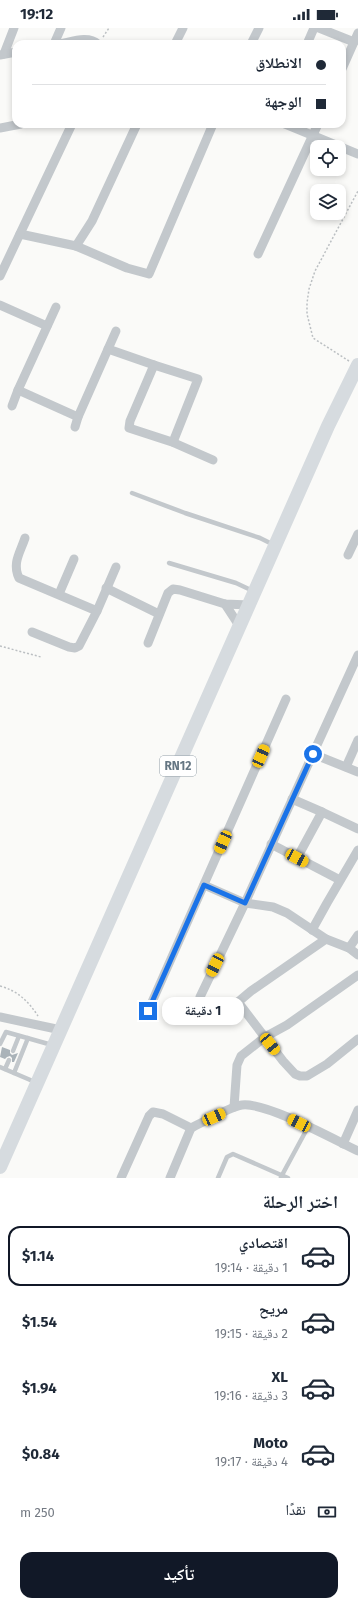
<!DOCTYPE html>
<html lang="ar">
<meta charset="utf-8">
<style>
body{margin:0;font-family:"Fira Sans","Noto Naskh Arabic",sans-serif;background:#f2f2f3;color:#1f2937;direction:rtl;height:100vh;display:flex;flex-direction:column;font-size:15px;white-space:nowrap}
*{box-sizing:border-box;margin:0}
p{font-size:13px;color:#747a83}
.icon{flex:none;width:22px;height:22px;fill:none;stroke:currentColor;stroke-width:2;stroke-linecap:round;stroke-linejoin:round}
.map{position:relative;height:1150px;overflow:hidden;direction:ltr}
.side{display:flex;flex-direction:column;background:#fff;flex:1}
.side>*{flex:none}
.banner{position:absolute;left:12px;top:12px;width:334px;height:88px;border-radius:12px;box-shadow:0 2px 6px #0003;direction:rtl;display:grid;align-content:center;height:88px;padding:0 20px;background:#fff}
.tools{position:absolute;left:310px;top:112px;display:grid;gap:8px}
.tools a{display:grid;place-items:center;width:36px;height:36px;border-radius:8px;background:#fff;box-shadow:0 2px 6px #0003;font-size:20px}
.end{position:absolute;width:18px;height:18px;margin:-9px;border:5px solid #1a73e8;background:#fff;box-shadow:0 0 0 2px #fff}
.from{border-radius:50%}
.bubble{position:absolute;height:28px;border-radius:12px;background:#fff;box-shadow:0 2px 6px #0003;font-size:13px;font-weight:700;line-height:28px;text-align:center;direction:rtl}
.car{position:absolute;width:12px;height:24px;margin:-12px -6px;border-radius:5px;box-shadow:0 0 3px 1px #0007;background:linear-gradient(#f5c518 24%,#345 0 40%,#f5c518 0 76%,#345 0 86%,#f5c518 0)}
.banner b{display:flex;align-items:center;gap:14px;height:38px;font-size:15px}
.banner b+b{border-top:1px solid #e0e1e3}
.banner i{width:10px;height:10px;background:#1f2937}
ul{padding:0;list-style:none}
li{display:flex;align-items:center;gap:12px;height:60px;margin:0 8px 6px;padding:0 12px;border:2px solid transparent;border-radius:12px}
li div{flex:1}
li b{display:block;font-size:15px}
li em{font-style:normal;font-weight:700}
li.active{border-color:#111827}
li>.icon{width:36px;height:36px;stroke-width:1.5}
h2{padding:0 20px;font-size:18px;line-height:48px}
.pay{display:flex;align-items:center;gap:10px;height:44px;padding:0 20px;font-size:15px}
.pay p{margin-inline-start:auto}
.cta{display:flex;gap:8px;margin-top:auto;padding:8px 20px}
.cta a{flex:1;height:46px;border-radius:12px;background:#111827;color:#fff;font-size:16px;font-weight:700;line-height:46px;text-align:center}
.status{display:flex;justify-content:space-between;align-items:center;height:28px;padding:0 20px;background:#fff;direction:ltr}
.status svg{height:11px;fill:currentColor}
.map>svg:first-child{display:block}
</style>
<div class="status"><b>19:12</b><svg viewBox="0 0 49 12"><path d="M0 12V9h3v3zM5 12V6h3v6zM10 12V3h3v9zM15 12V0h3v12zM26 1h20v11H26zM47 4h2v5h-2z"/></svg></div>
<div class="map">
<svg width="358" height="1150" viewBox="0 0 358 1150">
<rect width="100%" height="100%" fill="#fafaf8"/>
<polygon fill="#aab3b9" points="2,1019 10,1022 10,1025 12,1027 18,1025 14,1034 12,1034 12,1030 10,1028 7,1029 5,1031 0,1029"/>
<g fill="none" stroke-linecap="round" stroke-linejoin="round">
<g stroke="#bbbfc2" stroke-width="1.5" stroke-dasharray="2 2" stroke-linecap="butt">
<polyline points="103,9 109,0"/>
<polyline points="349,333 313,310 307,286 307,275 309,261 315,243 358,163"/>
<polyline points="0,618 41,629"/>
<path d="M0,958C18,963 28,973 38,988"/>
</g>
<g stroke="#c3c8cc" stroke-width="4.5">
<polyline points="132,465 185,485 260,510 274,517"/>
<polyline points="169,535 236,555 253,563"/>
<polyline points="0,1016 6,1004 52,1017"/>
<polyline points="13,1023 19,1008"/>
<polyline points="0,1039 35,1054"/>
<polyline points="5,1041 9,1032"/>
<polyline points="14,1045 28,1010"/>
<polyline points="281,1149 308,1099"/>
<polyline points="218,1150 227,1129 233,1126 288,1150"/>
</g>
<g stroke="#c3c8cc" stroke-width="9">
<polyline points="319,0 354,14 358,5"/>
<polyline points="54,16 61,0"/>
<path d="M59,16C71,14 88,7 98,16"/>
<polyline points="175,16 183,0"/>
<polyline points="251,16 259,0"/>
<polyline points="307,16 314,0"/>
<polyline points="4,26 14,0"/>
<polyline points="0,27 16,24"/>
<polyline points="342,41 354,14"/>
<polyline points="137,96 92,193 76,218 127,240 149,246 213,96"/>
<polyline points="285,96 358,126"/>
<polyline points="0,100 21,96"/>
<polyline points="20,206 76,218"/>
<polyline points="258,226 318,96"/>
<polyline points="0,248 72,96"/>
<polyline points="0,277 47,298"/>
<polyline points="108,321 154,337 198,351 173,414"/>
<polyline points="154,337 130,393 129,400 172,414 213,432"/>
<polyline points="18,362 78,389"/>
<polyline points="12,378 18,362 56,279"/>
<polyline points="75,399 78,389 116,303"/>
<path d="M25,510C20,525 12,535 19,550L97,583"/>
<polyline points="348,527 358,506"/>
<polyline points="106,560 159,586"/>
<polyline points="59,566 74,531"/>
<polyline points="225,576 240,599"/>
<polyline points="32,604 69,619 75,620 79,618 97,583 116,539"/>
<polyline points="148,615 168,565 173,561 180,562 225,576 249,577"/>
<polyline points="313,726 358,744"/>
<polyline points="346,739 358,712"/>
<polyline points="292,771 322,784"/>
<polyline points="271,816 340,852"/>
<polyline points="297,830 322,784 358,801"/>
<polyline points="204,857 245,875 273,879 287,885 326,911 349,920 358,927"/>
<polyline points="312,902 327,875 358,822"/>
<path d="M326,911L251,963L238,974L217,986L210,987C203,981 197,979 200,969L245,875L358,627"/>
<polyline points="349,920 358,907"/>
<polyline points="238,974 283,1033 295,1046 300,1048 307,1048 327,1036 358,1011"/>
<polyline points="148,983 286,671"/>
<polyline points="0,989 61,1002"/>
<polyline points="234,1079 237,1037 241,1028 265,1009 287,997 358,947"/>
<polyline points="343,1116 358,1082"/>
<path d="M121,1150L149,1088L153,1084L163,1086L191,1100C204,1094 229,1079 242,1077C266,1074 333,1111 358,1123"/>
<polyline points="170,1150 191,1100"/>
</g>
<polyline stroke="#d6dbdf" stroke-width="14" points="0,1139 328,398 358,337"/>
</g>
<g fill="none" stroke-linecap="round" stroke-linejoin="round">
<polyline stroke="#1a73e8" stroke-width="5" points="148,983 204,857 245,875 313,726"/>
</g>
<g text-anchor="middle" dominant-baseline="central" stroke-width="4" stroke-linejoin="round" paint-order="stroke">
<rect fill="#fff" stroke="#939fa8" stroke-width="1" x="160" y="728" width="36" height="20" rx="3"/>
<g font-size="12" font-weight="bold" fill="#657683">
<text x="178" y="738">RN12</text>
</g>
</g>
</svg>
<div class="tools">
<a><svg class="icon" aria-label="locate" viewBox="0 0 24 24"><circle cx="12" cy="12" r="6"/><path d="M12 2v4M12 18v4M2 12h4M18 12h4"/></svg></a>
<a><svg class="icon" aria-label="layers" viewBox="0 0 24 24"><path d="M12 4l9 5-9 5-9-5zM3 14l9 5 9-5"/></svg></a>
</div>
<i class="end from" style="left:313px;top:726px"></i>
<i class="end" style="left:148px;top:983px"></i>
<div class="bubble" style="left:162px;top:969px;width:82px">1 دقيقة</div>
<i class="car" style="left:261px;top:728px;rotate:24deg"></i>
<i class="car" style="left:223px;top:814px;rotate:204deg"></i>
<i class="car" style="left:297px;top:830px;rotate:118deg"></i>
<i class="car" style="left:215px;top:937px;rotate:206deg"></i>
<i class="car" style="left:270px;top:1016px;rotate:141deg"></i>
<i class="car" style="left:214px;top:1089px;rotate:66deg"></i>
<i class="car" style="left:299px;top:1095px;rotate:296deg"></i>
<div class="banner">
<b><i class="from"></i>الانطلاق</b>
<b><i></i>الوجهة</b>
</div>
</div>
<section class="side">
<h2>اختر الرحلة</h2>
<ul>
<li class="active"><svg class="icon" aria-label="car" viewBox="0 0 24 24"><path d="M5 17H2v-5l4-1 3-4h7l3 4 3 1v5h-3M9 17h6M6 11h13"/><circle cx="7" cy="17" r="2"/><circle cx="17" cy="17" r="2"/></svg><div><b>اقتصادي</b><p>1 دقيقة · 19:14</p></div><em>$1.14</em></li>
<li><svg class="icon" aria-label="car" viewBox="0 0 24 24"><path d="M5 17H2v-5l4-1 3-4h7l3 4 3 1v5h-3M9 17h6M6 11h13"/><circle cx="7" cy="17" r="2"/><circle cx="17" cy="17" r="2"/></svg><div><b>مريح</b><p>2 دقيقة · 19:15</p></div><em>$1.54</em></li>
<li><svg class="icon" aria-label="car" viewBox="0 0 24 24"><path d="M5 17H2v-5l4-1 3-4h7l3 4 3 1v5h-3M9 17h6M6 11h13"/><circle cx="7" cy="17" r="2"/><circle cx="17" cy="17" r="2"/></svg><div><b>XL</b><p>3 دقيقة · 19:16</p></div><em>$1.94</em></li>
<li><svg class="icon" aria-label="car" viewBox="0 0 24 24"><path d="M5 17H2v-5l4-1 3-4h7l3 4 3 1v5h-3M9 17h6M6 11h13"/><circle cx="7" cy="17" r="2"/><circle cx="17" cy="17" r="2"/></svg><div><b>Moto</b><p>4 دقيقة · 19:17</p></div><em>$0.84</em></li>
</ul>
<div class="pay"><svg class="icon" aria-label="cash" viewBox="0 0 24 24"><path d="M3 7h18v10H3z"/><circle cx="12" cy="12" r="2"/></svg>نقدًا<p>250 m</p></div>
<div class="cta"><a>تأكيد</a></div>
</section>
